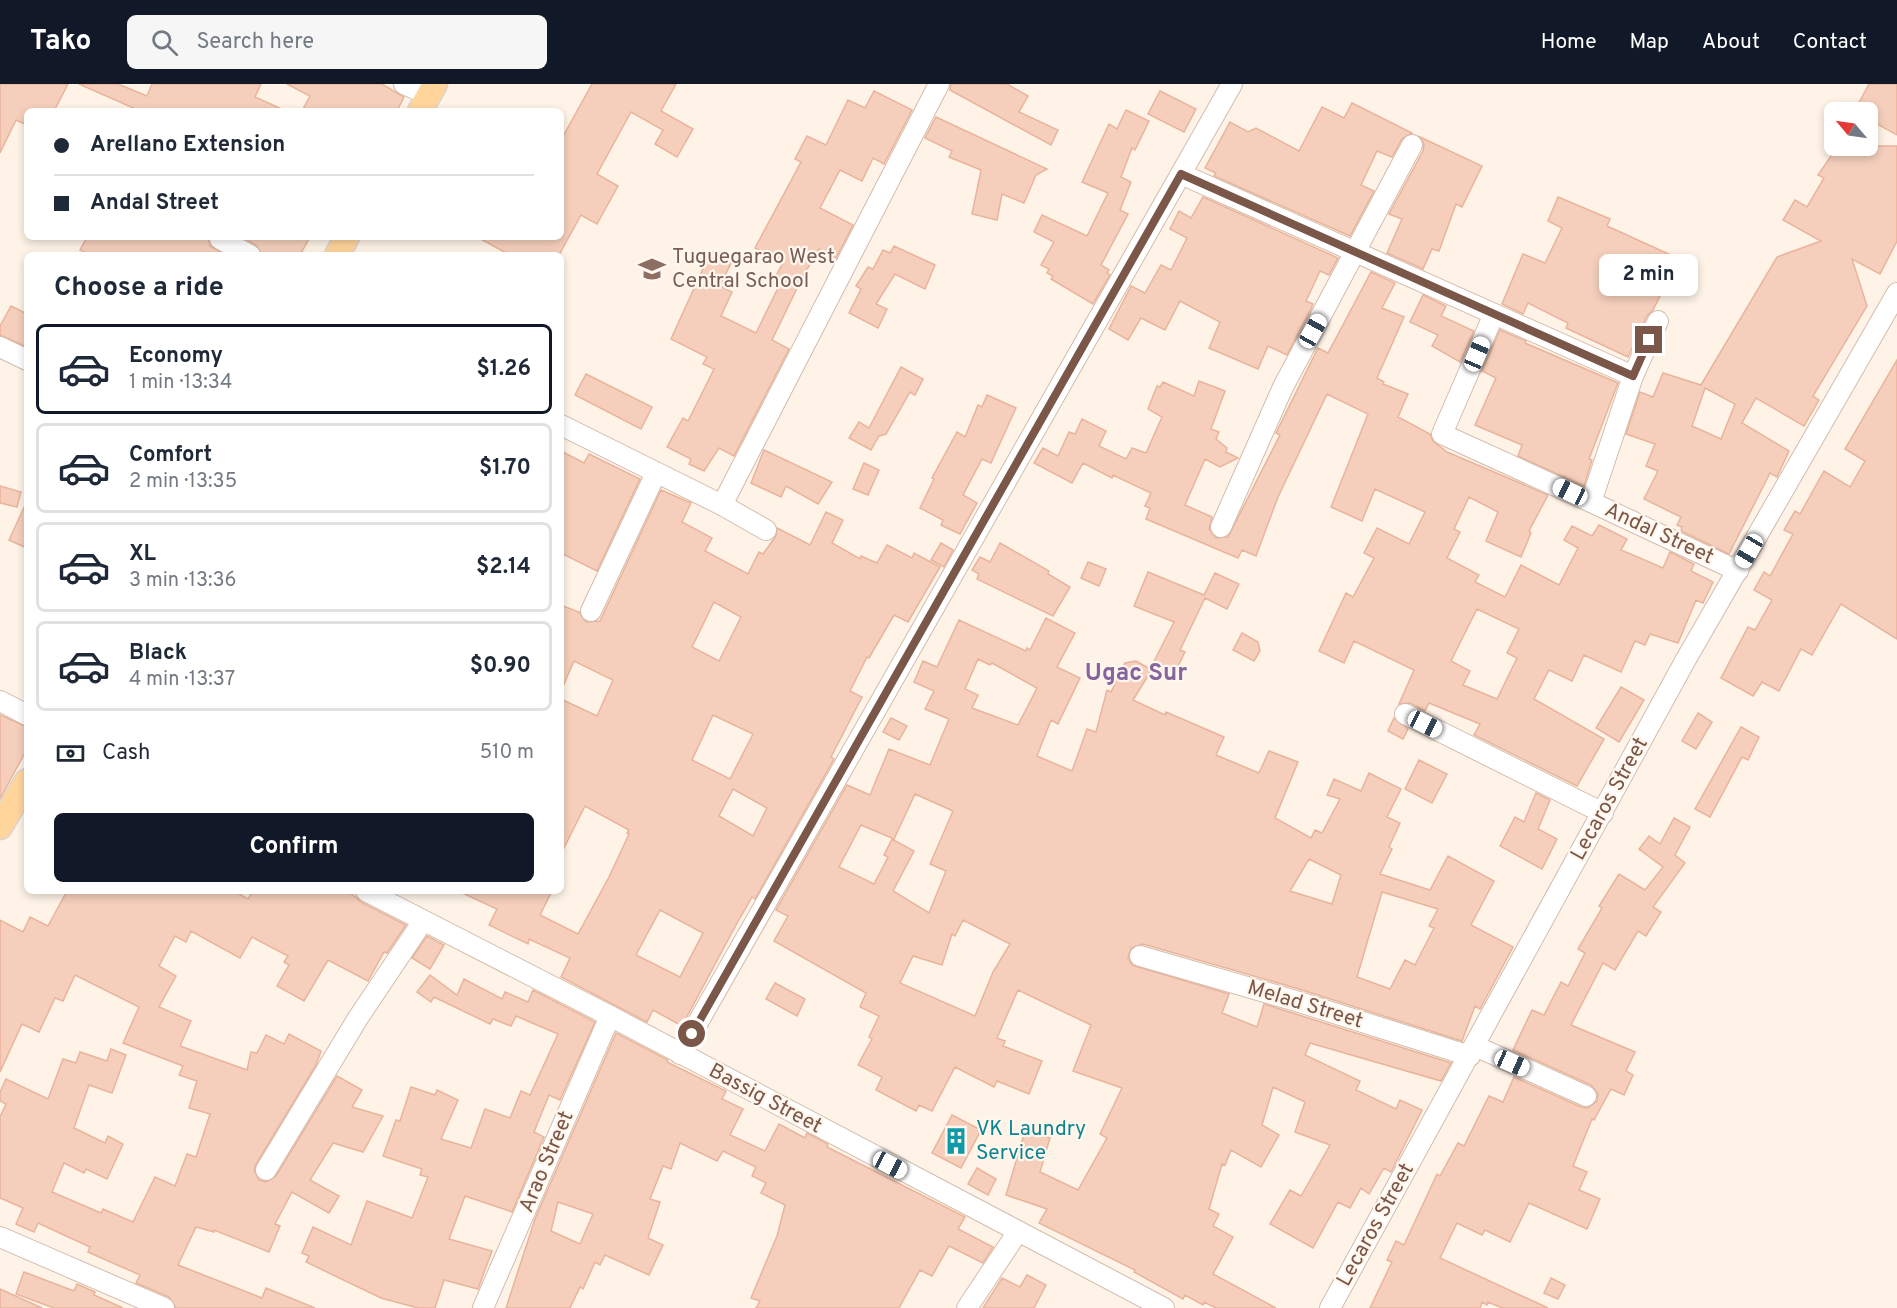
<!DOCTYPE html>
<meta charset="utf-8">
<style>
body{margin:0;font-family:Overpass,sans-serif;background:#f6f6f7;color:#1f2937;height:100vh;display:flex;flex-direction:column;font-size:22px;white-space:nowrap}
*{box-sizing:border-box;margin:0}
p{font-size:20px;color:#747a83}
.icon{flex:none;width:33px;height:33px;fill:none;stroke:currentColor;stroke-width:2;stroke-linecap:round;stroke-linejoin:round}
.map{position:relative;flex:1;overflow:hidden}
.side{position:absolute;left:24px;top:168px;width:540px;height:642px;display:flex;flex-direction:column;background:#fff;border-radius:9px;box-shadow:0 3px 9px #0003}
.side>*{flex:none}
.guide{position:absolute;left:24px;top:24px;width:540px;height:132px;border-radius:9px;box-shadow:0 3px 9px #0003;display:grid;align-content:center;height:132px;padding:0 30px;background:#fff}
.needle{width:39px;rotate:299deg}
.tools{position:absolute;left:1824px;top:18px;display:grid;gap:12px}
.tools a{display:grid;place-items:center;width:54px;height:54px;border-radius:9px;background:#fff;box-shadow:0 3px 9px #0003;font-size:30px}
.end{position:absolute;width:27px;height:27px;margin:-14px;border:8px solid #7a5748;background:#fff;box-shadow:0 0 0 3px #fff}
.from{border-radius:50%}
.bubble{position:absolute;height:42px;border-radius:9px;background:#fff;box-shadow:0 3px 9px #0003;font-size:20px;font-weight:700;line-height:42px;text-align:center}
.car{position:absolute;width:18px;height:36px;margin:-18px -9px;border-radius:8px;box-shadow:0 0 4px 2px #0007;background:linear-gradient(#fff 24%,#345 0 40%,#fff 0 76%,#345 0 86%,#fff 0)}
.guide b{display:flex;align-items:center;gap:21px;height:57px;font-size:22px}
.guide b+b{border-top:2px solid #e0e1e3}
.guide i{width:15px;height:15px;background:#1f2937}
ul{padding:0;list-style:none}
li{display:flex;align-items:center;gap:18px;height:90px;margin:0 12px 9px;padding:0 18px;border:3px solid #e0e1e3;border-radius:9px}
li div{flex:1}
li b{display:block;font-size:22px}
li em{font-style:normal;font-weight:700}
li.on{border-color:#111827}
li>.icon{width:54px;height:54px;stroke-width:1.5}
h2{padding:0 30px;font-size:27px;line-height:72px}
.pay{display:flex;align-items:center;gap:15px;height:66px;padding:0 30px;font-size:22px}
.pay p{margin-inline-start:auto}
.primary-button{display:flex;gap:12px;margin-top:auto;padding:12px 30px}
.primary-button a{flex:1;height:69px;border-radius:9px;background:#111827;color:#fff;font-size:24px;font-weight:700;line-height:69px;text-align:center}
header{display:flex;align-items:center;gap:36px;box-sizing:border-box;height:84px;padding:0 30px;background:#111827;color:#fff}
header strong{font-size:28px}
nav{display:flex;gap:33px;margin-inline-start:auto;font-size:21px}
.search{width:420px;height:54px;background:#f6f6f7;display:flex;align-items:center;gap:15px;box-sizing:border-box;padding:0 21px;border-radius:9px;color:#747a83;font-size:22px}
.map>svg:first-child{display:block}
</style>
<header>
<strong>Tako</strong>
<div class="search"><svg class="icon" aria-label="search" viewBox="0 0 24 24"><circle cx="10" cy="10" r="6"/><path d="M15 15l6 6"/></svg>Search here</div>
<nav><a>Home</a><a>Map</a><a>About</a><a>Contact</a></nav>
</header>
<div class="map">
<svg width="1897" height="1224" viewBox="0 0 1897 1224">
<rect width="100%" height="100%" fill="#fef3e6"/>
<g fill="#f5cfbc" stroke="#e9b49b" stroke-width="1.5" fill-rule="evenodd">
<polygon points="0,0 68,0 54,27 27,27 27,41 16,36 0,69"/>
<polygon points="79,0 118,0 147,12 152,0 261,0 255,13 286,27 140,27"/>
<polygon points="287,0 382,0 404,13 397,27 302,27 310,12"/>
<polygon points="592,0 676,0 661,27 693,45 677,73 655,60 663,46 631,28 597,90 618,102 597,140 581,131 559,171 510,171 477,153 561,153 561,56"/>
<polygon points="951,0 1007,0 1028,12 1019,28 1058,46 1051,61 950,6"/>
<polygon points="1869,0 1897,0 1897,51 1868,35 1868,28 1854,28"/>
<polygon points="874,7 912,26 884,80 873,74 862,97 840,86 820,124 853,141 836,174 819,165 803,192 772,256 789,265 734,372 719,364 704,387 689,380 691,375 667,363 683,334 688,337 714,285 703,280 707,273 671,255 711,167 732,177 720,202 732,208 721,232 756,249 778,204 771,200 783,179 755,164 801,78 795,75 807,52 826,61 848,16 865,24"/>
<polygon points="1160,7 1196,25 1184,48 1148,30"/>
<polygon points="1352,19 1412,49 1402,55 1392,73 1377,67 1361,101 1374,107 1350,152 1214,92 1216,89 1205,84 1230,38 1248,48 1256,44 1299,67 1322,23 1344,34"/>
<polygon points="1126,26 1149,37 1135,66 1132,64 1121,93 1131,98 1120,126 1128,130 1101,181 1109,186 1107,189 1110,191 1093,220 1051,195 1053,192 1047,189 1049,185 1041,181 1054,158 1034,148 1042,131 1087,152 1108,109 1082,98 1109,40 1117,45"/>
<polygon points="936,33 1047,85 1036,91 1024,119 1002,110 997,136 972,130 981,86 949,73 952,67 925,54"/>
<polygon points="1420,53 1482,82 1462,123 1456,120 1439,167 1432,165 1423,185 1387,169 1402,135 1389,130 1423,67 1424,60"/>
<path d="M1838,62H1897V157L1880,190L1852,175L1867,222L1813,312L1819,316L1804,342L1756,314L1742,339L1789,367L1777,393L1770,389L1729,470L1681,447L1682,443L1677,441L1681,433L1644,415L1658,387L1646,382L1655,360L1626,350L1640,308L1653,313L1663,289L1701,301L1777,173L1821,157L1783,136L1795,116L1807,123L1824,94L1818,91ZM1705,304L1735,320L1721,355L1692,342Z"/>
<polygon points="1203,113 1338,174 1329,191 1320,187 1306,217 1313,220 1311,225 1287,271 1268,262 1258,285 1209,264 1220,238 1180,217 1165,246 1141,234 1128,256 1109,245 1131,202 1145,209 1161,181 1171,186 1187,154 1170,145 1179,127 1191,134"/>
<polygon points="1558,113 1610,135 1607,142 1682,176 1667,208 1663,206 1653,226 1647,232 1628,273 1566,244 1568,239 1528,219 1523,230 1502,220 1523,170 1545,179 1562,144 1548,137"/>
<polygon points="87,153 208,153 210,162 225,171 90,171 80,166"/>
<polygon points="242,153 310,153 300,171 262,171 256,161"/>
<polygon points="894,162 935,181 925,205 895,190 876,220 887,225 878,244 849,229 861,205 856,202 868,183 873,185 883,166 890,169"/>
<path d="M1371,188L1395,199L1382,224L1404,233L1377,294L1384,298L1383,300L1408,310L1398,333L1430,350L1433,357L1447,368L1548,411L1529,447L1531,449L1521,473L1486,457L1498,428L1469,413L1454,445L1460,448L1447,474L1479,491L1475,498L1505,513L1521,481L1559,501L1578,464L1564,456L1572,442L1592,452L1599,441L1627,455L1621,466L1663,484L1670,468L1694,480L1691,487L1713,498L1703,519L1696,516L1678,559L1650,550L1645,561L1635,557L1621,588L1584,571L1572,597L1549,586L1534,615L1604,655L1577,702L1474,651L1480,640L1429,619L1425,627L1410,619L1399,620L1414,586L1354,557L1344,579L1319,567L1346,509L1353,513L1374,474L1364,469L1377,444L1409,460L1425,428L1375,405L1362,437L1331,423L1368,330L1327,310L1278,413L1256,472L1242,466L1238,474L1146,435L1150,424L1145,422L1151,409L1113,391L1112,394L1083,379L1072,399L1034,379L1043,364L1058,372L1069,348L1075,350L1082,335L1106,347L1099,362L1126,375L1132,364L1146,369L1162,333L1148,325L1157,302L1160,303L1163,298L1194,312L1199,297L1225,307L1211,345L1219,348L1216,355L1227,364L1226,368L1238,374L1220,383L1205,375L1185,421L1212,433L1209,445L1216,454L1228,453L1280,351L1276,349L1318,264L1328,269ZM1477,525L1519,545L1507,569L1517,574L1497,615L1463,601L1470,587L1451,577Z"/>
<polygon points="1423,211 1446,222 1441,232 1474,247 1460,278 1432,262 1438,251 1410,238"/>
<polygon points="11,222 27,230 27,263 0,251 0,242"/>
<polygon points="1500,246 1526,257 1525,259 1618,299 1589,375 1592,376 1584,402 1518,372 1522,361 1475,341 1496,294 1482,287"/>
<polygon points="1897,276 1897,555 1841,520 1812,571 1801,565 1779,607 1762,598 1753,612 1721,594 1748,543 1755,546 1772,516 1754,506 1764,488 1770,492 1793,450 1784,446 1795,427 1800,430 1824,387 1850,403 1865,377 1845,365"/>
<polygon points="901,283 923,295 915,311 910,308 886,350 879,352 871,366 849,354 859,338 869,344"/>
<polygon points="586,290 652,323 641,345 575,311"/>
<polygon points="987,311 1016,324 991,379 982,375 963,411 977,419 960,450 941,441 943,436 920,424 934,395 932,394 957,348 965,353 978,321 982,323"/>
<polygon points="764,366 832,398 818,420 786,402 781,413 751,399"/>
<polygon points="561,367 584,379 589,370 640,395 597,487 561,469"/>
<polygon points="864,379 879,386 868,411 853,405"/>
<polygon points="0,402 21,408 17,423 0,419"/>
<path d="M661,406L691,419L682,438L712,454L705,467L748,490L759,468L763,470L776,452L777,444L810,461L826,428L843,436L832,459L860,475L861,472L877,479L887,461L912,474L914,469L940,483L908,538L894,531L869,574L867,573L850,607L862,613L831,673L834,675L755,815L752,813L736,841L682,942L653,926L647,938L561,893L570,874L529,855L528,860L489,841L497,825L458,807H552L540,831L578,850L609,793L629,750L627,749L629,746L585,722L561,770V615L597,632L613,596L574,577L561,607V521L579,528L586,538L600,537ZM714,518L741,533L719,577L692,563ZM713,631L753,650L730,695L692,676ZM733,705L767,724L753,752L719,732ZM660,826L703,849L680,893L636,871Z"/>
<polygon points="27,417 27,464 9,456"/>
<polygon points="941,459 953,466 944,483 931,476"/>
<polygon points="1000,459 1049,487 1048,490 1070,503 1053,532 977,495 979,490 972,486 980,473 990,478"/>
<polygon points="1088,478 1106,485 1099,502 1081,494"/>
<path d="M1148,488L1204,511L1215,489L1239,500L1227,525L1205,514L1180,566L1185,568L1171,597L1151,587L1133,616L1165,631L1166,628L1224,653L1216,671L1259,689L1269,667L1298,678L1275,734L1311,754L1315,746L1322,749L1340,715L1327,711L1334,695L1361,707L1369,689L1401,705L1387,733L1400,739L1389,763L1392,765L1380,790L1430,806L1448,772L1494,797L1471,841L1513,863L1480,925L1475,922L1462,957L1299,905L1143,860L1131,864L1128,874L1132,881L1229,910L1222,929L1257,943L1264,920L1451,979L1441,997L1310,959L1305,971L1360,997L1356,1006L1396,1025L1400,1016L1422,1026L1391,1088L1384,1084L1369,1110L1361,1104L1350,1124L1338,1118L1313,1164L1270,1140L1290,1106L1301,1112L1330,1061L1295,1048L1305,1018L1273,1003L1262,1041L1279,1051L1261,1083L1231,1066L1225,1081L1222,1080L1209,1125L1219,1130L1213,1142L1233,1153L1213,1190L1276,1224H1216L1204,1218L1203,1221L1185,1211L1183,1215L1134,1188L1135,1186L1039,1139L1047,1125L1006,1111L1025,1047L1050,1054L1040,1088L1078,1106L1107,1054L1100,1050L1122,1004L1073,987L1091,941L1018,906L997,954L1005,957L1003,962L1042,977L1029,1010L997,997L994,1003L955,983L932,1027L919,1021L916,1027L876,1006L882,993L858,981L872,955L869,953L879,932L860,923L866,909L774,857L788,832L776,826L847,701L870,711L889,665L930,681L949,635L925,625L934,607L914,598L923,577L937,583L959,536L1026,567L1027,564L1030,566L1046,534L1075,549L1057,583L1080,594L1058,640L1051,636L1037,672L1072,687L1087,645L1096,648L1107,606L1111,608L1125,579L1136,577L1150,585L1174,538L1134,522ZM978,575L990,581L992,579L1037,604L1018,641L972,624L978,611L965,605ZM915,710L953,727L930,780L946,787L929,829L893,807L914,767L892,755L884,771L888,773L874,800L839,783L861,741L894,755ZM1309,775L1341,791L1332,820L1290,807ZM1382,808L1438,825L1429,842L1434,844L1415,881L1405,876L1390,905L1357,893ZM963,836L1010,860L993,888L975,932L900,899L913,872L942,881L952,850L955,852Z"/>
<polygon points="1242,549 1258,558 1260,567 1254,577 1233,566"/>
<polygon points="1621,603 1644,616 1619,658 1596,644"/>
<polygon points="1698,629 1712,638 1696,665 1682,657"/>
<polygon points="0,631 27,643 27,665 0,715"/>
<polygon points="891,634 907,642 899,656 883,648"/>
<polygon points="1394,634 1408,645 1403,655 1388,647"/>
<polygon points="1741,643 1759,653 1748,676 1742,673 1710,733 1695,725"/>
<polygon points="1419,676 1447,690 1432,719 1405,705"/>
<polygon points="1536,709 1550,716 1538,745 1557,755 1542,785 1500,762 1515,733 1524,738"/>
<polygon points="1674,734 1690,743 1675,771 1685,779 1653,823 1661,828 1646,852 1638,847 1615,886 1603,879 1571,941 1635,968 1626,987 1633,991 1624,1011 1611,1005 1594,1036 1592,1035 1573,1082 1587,1088 1579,1106 1600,1115 1587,1145 1529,1119 1510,1158 1485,1146 1482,1151 1457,1139 1440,1174 1548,1224 1502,1224 1488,1218 1487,1221 1482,1218 1480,1224 1370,1224 1392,1178 1387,1176 1396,1157 1404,1161 1437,1090 1440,1092 1458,1059 1464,1062 1489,1012 1503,1018 1514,993 1581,1023 1588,1024 1597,1017 1598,1010 1591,1001 1513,966 1532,926 1544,931 1561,898 1568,902 1585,869 1578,865 1602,824 1599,822 1619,790 1645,806 1663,783 1639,765 1649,752 1660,760"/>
<polygon points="67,807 234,807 248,815 253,807 348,807 361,818 406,841 387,869 384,868 368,897 328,876 304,917 277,902 289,881 284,878 288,872 252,853 240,874 191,847 186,858 175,852 159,882 176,892 159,923 191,937 180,962 247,986 251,968 257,969 266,951 284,960 289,950 321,967 316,981 256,1080 254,1086 259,1096 266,1098 276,1092 337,992 362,1006 352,1023 383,1032 363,1068 333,1059 310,1096 339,1112 329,1129 292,1108 275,1140 280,1142 269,1168 214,1146 214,1148 196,1143 178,1181 262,1214 266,1204 315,1224 176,1224 169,1213 136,1199 140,1191 88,1168 90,1163 38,1139 34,1148 16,1140 23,1124 0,1114 0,1033 6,1020 0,1017 0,1008 6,995 48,1015 63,975 76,979 80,968 107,977 111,965 126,971 112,1009 89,1001 74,1044 105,1059 108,1052 123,1060 107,1095 86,1085 84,1089 64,1079 52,1108 101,1129 103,1125 133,1138 155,1093 175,1102 187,1070 196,1073 210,1030 189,1024 197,997 179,991 183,982 123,959 139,923 75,891 63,917 55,914 39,948 22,940 0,988 0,836 23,848 30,833 48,842"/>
<polygon points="427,852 444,861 430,885 412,874"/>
<polygon points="430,891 457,911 464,895 502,915 505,908 528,918 533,906 595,938 560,1016 549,1011 534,1048 544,1053 512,1128 465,1112 449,1155 492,1167 478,1205 444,1196 435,1224 418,1224 381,1214 306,1178 309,1172 302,1169 313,1143 351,1161 367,1117 412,1134 428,1093 420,1091 422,1085 383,1072 396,1036 400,1037 411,1003 435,1011 437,1006 458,1016 441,1055 471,1064 485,1025 510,1034 521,1007 530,1011 558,950 516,932 511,942 493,935 490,940 434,913 431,918 417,908"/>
<polygon points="775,899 805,915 797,932 766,915"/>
<path d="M616,949L668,976L667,978L726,1007L722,1015L743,1025L730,1051L765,1067L779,1040L805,1054L807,1049L828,1060L827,1063L965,1133L958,1145L993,1163L983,1179L949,1162L932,1192L920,1186L899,1224H756L760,1217L751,1214L777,1152L785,1121L761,1109L766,1099L752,1092L756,1083L723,1067L717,1077L680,1059L671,1085L663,1082L650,1115L660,1118L648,1154L663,1161L649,1191L605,1171L600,1181L595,1178L583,1205L580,1203L570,1224H506L535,1135ZM558,1118L593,1130L580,1160L551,1147Z"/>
<polygon points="952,1031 981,1046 961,1084 932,1069"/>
<polygon points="977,1084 996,1095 988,1111 968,1100"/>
<polygon points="24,1188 74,1207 77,1200 95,1208 94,1211 123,1224 54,1224 16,1210"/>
<polygon points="1027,1191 1046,1201 1034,1224 983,1224 1002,1194 1020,1203"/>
<polygon points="1551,1194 1565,1201 1558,1215 1544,1209"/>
<polygon points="0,1205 42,1224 0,1224"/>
</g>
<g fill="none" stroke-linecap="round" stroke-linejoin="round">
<defs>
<g id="minor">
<polyline points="404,0 429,11"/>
<polyline points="1181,90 1633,292"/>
<polyline points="220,155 250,171"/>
<polyline points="1494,230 1442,350 1591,418"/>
<polyline points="1658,237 1633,292 1591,418 1738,487"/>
<polyline points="0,263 27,276"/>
<polyline points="561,341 722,421 766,446"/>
<polyline points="722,421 939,0"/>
<polyline points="1221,443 1283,303 1412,61"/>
<polyline points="591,527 656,389"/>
<polyline points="0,617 27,631"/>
<polyline points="1405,630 1603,729"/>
<polyline points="366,807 610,932 1164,1224"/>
<polyline points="1140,872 1296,917 1470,972"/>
<polyline points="1475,962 1586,1012"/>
<polyline points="680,970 1232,0"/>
<polyline points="266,1086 358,934 423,837"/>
<polyline points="0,1153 164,1224"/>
<polyline points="483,1224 610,932"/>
<polyline points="967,1224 1017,1149"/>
<polyline points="1330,1224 1685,577 1897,209"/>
</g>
<g id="major">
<polyline points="420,27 435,0"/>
<polyline points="337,171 347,153"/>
<polyline points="0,743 27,697"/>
</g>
</defs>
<use href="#minor" stroke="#d3bcad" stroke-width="22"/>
<use href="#major" stroke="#dcd3cf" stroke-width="27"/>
<use href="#minor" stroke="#fff" stroke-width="20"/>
<use href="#major" stroke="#ffd59c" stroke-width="24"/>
</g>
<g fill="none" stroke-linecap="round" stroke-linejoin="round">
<polyline stroke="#7a5748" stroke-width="8" points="692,950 1181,90 1633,292 1649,256"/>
</g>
<defs>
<symbol id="school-bare" viewBox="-9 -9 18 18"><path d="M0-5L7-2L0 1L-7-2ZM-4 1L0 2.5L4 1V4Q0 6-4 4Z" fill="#8d6e63" stroke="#fff7ee" stroke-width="2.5" paint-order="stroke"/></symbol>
<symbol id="building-bare" viewBox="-9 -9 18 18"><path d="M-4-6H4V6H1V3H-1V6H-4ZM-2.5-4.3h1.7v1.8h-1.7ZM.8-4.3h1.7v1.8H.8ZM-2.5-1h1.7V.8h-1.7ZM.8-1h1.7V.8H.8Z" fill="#0f9aa8" stroke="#fff7ee" stroke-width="2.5" paint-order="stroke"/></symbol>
</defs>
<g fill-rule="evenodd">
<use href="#school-bare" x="633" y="166" width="38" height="38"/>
<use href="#building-bare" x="937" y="1038" width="38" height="38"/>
</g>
<g text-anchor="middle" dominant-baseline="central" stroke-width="4.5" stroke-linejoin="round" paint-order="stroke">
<g font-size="21" fill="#785e54" stroke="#fff7ee" text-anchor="start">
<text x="672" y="173">Tuguegarao West<tspan x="672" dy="24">Central School</tspan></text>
</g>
<g font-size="21" fill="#7a5748" stroke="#fff7ee">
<text transform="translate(1659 450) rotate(25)">Andal Street</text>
<text transform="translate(1610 715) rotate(-61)">Lecaros Street</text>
<text transform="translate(1305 921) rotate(17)">Melad Street</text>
<text transform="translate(765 1015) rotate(28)">Bassig Street</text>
<text transform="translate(547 1078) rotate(-67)">Arao Street</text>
<text transform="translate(1376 1141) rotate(-61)">Lecaros Street</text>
</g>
<g font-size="21" fill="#0d838f" stroke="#fff7ee" text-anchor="start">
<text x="976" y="1045">VK Laundry<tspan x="976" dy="24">Service</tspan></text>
</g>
<g font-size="24" font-weight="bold" fill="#87649d" stroke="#fff7ee">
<text x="1136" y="590">Ugac Sur</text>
</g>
</g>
</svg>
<div class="tools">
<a><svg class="needle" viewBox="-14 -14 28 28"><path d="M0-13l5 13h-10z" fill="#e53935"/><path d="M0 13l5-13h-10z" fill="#747a83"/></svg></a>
</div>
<i class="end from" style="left:692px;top:950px"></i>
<i class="end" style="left:1649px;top:256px"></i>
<div class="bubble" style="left:1599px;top:170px;width:99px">2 min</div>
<i class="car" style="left:1313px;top:247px;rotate:29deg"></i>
<i class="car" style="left:1477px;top:270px;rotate:23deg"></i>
<i class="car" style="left:1570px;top:408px;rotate:295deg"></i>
<i class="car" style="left:1749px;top:467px;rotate:210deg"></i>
<i class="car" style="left:1425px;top:640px;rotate:117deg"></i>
<i class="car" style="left:1512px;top:979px;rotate:114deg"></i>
<i class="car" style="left:890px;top:1081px;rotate:118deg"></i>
<div class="guide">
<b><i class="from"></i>Arellano Extension</b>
<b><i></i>Andal Street</b>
</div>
<section class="side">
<h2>Choose a ride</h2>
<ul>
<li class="on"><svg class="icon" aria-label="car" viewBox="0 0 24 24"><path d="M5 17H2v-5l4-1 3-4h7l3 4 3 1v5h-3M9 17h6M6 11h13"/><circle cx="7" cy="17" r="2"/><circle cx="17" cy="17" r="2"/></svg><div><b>Economy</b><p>1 min · 13:34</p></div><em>$1.26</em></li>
<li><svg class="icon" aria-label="car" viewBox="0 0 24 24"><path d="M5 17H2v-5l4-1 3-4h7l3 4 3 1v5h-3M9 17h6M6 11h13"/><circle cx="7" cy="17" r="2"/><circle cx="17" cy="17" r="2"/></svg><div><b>Comfort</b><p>2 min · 13:35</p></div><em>$1.70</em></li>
<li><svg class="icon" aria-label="car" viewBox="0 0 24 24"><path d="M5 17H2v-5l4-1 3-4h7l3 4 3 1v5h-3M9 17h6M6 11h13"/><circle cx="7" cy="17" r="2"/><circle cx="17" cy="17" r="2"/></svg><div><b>XL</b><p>3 min · 13:36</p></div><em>$2.14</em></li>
<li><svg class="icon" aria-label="car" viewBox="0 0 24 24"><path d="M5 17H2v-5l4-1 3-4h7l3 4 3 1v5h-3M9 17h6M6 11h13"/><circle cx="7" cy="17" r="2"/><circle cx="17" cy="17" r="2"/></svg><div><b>Black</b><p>4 min · 13:37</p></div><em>$0.90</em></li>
</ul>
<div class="pay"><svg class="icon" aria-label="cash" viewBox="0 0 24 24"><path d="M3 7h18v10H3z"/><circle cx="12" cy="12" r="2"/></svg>Cash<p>510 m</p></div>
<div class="primary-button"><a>Confirm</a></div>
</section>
</div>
